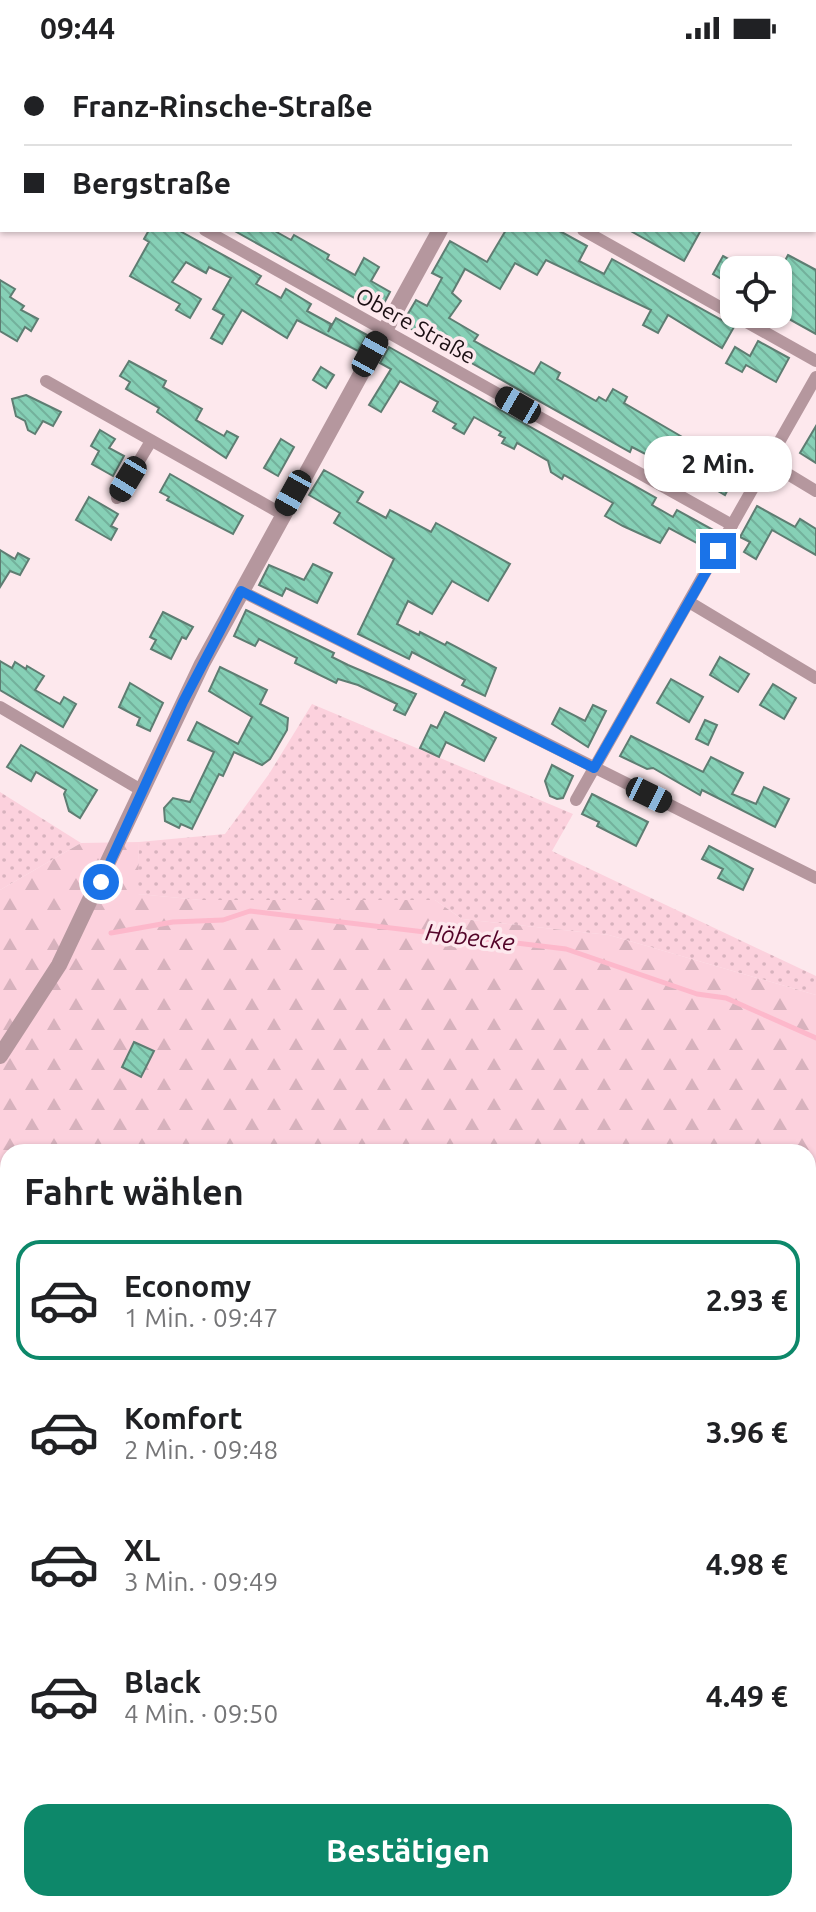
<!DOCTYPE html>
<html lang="de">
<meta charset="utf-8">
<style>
body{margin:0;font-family:Ubuntu,sans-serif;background:#f6f6f6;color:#202124;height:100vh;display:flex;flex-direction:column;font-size:30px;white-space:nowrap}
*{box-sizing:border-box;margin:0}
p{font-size:26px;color:#757577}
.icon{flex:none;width:44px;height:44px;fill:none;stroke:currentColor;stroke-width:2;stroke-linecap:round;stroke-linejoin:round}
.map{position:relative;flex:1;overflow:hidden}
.drawer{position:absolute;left:0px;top:1088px;width:816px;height:768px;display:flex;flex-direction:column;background:#fff;border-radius:24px 24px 0 0;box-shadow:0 2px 6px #0004}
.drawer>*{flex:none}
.banner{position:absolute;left:0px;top:0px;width:816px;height:176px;box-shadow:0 2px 6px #0004;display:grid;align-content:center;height:176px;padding:0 24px;background:#fff}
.fabs{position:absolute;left:720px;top:200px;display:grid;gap:16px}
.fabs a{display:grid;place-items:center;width:72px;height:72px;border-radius:16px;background:#fff;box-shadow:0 2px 6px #0004;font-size:40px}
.end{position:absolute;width:36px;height:36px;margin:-18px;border:10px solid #1a73e8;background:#fff;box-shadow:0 0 0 4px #fff}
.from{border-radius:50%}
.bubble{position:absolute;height:56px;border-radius:24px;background:#fff;box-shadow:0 2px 6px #0004;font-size:26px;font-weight:700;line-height:56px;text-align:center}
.car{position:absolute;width:24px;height:48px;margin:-24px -12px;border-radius:10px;box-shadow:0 0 6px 2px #0007;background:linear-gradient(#222 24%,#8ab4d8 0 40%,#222 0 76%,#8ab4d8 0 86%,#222 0)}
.banner b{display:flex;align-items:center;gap:28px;height:76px;font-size:30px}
.banner b+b{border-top:2px solid #e0e0e0}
.banner i{width:20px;height:20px;background:#202124}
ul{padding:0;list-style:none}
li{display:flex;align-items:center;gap:24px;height:120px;margin:0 16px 12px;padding:0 8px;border:4px solid transparent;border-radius:24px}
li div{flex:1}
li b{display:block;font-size:30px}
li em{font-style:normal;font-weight:700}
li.on{border-color:#0d886a}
li>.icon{width:72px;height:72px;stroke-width:1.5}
h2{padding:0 24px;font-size:36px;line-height:96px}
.action{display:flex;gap:16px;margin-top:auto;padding:16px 24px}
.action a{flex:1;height:92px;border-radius:24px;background:#0d886a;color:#fff;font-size:32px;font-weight:700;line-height:92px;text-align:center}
.status{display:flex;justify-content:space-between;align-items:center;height:56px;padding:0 40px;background:#fff;direction:ltr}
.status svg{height:22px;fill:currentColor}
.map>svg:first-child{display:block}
</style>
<div class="status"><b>09:44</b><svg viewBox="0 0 49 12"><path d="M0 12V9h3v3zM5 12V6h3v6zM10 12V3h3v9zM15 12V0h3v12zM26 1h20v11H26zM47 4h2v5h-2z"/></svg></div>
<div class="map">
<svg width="816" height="1856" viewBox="0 0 816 1856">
<defs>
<pattern id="grass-dots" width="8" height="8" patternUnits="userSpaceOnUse" patternTransform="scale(2)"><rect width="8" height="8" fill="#fcd1dd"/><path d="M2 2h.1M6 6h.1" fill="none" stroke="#d7b2bd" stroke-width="1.8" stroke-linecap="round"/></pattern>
<pattern id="forest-firs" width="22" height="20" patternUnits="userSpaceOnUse" patternTransform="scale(2)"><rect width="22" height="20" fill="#fcd1dd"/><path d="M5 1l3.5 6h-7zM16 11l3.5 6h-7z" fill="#d7b2bd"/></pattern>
<pattern id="building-back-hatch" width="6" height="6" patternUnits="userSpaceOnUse" patternTransform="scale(2)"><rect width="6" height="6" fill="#86d0b6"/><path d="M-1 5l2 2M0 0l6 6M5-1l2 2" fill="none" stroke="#73b19c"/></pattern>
</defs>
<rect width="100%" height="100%" fill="#fde8ed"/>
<g fill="url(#grass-dots)">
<polygon points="312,648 573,758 552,795 816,920 816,939 609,879 462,863 435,844 201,844 137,838 139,786 225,778 269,718"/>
<polygon points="0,736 81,787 0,834"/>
</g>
<g fill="url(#forest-firs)">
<polygon points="139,786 138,838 201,844 435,844 462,863 609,879 816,939 816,1856 241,1856 233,1848 808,1848 808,1096 8,1096 8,1622 0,1614 0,834 81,787"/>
<polygon points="0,1640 8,1648 8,1739 0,1747"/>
</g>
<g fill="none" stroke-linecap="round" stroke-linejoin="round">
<g stroke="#fdb8cb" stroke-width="5">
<polyline points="111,877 173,866 223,864 250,855 566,893 697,938 726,942 816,982"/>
<polyline points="808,1128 816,1117"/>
</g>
</g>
<g fill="url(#building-back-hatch)" stroke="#5e7d72" stroke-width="2">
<polygon points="149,174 178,174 261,220 256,228 281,242 286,233 311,248 307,255 331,268 328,276 336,262 367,279 358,295 297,264 287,282 242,254 222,288 211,282 224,259 213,253 231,222 209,211 206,217 186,206 172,226 201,243 190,262 176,254 180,248 130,220 149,186 144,183"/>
<polygon points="233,174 273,174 291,184 294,179 329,199 327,203 355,219 364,202 379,211 371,225 390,236 380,255 376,254"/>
<polygon points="506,174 558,174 587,190 579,205 604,218 612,203 734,271 722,292 668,259 658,277 643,269 651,254 546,204 537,219 515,207 500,233 465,213 452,237 461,245 449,262 478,279 474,285 534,318 541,306 560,317 557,323 596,345 599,341 606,345 613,333 627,341 624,347 684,382 676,395 662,387 651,401 632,391 630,396 402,268 416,244 427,250 442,222 432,217 450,185 487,206"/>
<polygon points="629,174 701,174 684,205"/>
<polygon points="788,199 816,214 816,278 778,257 778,218"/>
<polygon points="723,200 734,206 734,230 713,218"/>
<polygon points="0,224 15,233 10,241 24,250 21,254 38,263 31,275 25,271 17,285 0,275"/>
<polygon points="758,285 789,302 776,326 746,309 742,316 726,307 735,291 750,300"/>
<polygon points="389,291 656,442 652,449 673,461 677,454 715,475 706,492 669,472 660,487 623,470 605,460 613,447 564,419 562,423 551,416 548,405 517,387 514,393 502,387 505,382 499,379 501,376 474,361 464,378 453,372 456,368 433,355 438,346 400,325 381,356 369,349 391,313 380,307"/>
<polygon points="129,305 166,325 163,331 202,353 196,364 224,380 227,375 238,381 226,402 157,356 159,352 126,333 130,326 120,320"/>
<polygon points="321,311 334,319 326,332 313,324"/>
<polygon points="26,339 61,356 53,370 43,365 35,378 28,374 25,365 16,360 12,343"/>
<polygon points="816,370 816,407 800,397"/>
<polygon points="100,374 115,383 109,392 124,400 113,420 92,408 99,395 91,390"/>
<polygon points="281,383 294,391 278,420 264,412"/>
<polygon points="732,394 745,401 725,439 706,428 718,407 723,410"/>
<polygon points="324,414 363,436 357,446 386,462 390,454 431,476 436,467 510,508 488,545 452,525 432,558 408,545 397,568 419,579 420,576 445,589 447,586 496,612 485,640 462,629 465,624 412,596 409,603 358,578 394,503 334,467 340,457 309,439"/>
<polygon points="170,418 243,460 233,478 167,444 169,441 160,436"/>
<polygon points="89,441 118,458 111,470 117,473 111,484 76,464"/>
<polygon points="757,450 795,471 800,463 816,473 816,499 772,474 756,503 744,496 750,486 740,481"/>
<polygon points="0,494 15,503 18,497 29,503 20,519 10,515 0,531"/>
<polygon points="313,508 332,517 317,547 286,532 282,540 259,529 269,509 304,524"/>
<polygon points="246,554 334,597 332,601 348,609 416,638 405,659 394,654 397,648 358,629 338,623 336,627 295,607 297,602 259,583 255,590 234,580"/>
<polygon points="163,556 193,571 186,583 182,581 171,603 151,593 156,584 150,581"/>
<polygon points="720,601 749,618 738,636 710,619"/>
<polygon points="0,605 12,612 15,606 26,613 27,610 44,620 35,634 60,648 64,641 76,648 63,671 0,634"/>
<polygon points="220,611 267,634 260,648 288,662 287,674 270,703 262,709 234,696 223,720 219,718 192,773 181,768 179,772 165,765 164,752 173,742 190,746 214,696 188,684 197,666 238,688 252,661 209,635"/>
<polygon points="671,623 703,641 689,666 657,647"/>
<polygon points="130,627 163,647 150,675 137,669 140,662 119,651"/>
<polygon points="773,628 796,642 784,663 760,649"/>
<polygon points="593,649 606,655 588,691 552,668 560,652 585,665"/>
<polygon points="445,656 496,682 484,705 446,686 439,701 420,692 431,669 437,672"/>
<polygon points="705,664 717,669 708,689 696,683"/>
<polygon points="631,680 703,716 711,701 743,717 732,738 756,748 764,731 789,743 775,771 702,734 700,739 653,712 647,713 620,700"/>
<polygon points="21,689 97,734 80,762 69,755 64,738 66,734 36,716 31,725 7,711"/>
<polygon points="552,709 573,720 563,742 557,743 550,740 545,725"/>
<polygon points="592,738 648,766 636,790 597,770 599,766 582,758"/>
<polygon points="709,790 753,813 743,834 718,822 723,813 702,803"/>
<polygon points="134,986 154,995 141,1021 122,1011"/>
</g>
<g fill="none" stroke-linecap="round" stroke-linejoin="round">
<g stroke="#b5979e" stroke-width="12">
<polyline points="272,0 275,2"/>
<polyline points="24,2 25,0"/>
<polyline points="0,35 2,32"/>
<polyline points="0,59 2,60"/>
<polyline points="205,174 732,469"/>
<polyline points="583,174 816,305"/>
<polyline points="46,325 282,458"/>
<polyline points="768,406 816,435"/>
<polyline points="117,442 151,385"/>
<polyline points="241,535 816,822"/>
<polyline points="689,546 816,622"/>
<polyline points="0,651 141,734"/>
<polyline points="576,744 816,321"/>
</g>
<g stroke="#b5979e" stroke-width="16">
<polyline points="623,0 626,2"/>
<polyline points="536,2 537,0"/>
<polyline points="814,107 816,108"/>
<polyline points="0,1000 59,909 202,608 440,174"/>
</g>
</g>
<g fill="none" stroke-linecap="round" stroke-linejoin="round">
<polyline stroke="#1a73e8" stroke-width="10" points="101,826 183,646 241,535 594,712 718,495"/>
</g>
<g text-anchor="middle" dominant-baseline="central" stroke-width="7" stroke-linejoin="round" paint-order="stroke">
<g font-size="22" fill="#1b0f13" stroke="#fde8ed">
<text transform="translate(416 269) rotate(29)">Obere Straße</text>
</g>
<g font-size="24" font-style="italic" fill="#530328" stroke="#fde8ed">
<text transform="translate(470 881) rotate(7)">Höbecke</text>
</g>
</g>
</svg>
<div class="fabs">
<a><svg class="icon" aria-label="locate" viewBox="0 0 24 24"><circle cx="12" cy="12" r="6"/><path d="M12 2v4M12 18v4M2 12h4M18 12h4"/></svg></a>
</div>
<i class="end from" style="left:101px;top:826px"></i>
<i class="end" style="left:718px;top:495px"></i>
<div class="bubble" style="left:644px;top:380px;width:148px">2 Min.</div>
<i class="car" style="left:370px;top:298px;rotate:29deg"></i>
<i class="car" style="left:518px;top:349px;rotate:300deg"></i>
<i class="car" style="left:128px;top:423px;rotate:211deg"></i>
<i class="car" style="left:293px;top:437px;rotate:209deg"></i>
<i class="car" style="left:649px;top:739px;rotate:116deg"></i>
<div class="banner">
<b><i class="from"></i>Franz-Rinsche-Straße</b>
<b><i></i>Bergstraße</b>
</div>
<section class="drawer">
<h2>Fahrt wählen</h2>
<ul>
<li class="on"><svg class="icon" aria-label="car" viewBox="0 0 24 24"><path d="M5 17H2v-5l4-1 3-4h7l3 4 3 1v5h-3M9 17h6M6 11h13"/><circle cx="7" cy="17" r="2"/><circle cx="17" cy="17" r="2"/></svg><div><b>Economy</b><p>1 Min. · 09:47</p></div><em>2.93 €</em></li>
<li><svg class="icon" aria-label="car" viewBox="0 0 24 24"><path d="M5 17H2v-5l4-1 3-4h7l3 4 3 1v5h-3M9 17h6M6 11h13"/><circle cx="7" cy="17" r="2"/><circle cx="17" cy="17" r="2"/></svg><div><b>Komfort</b><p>2 Min. · 09:48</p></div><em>3.96 €</em></li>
<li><svg class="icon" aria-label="car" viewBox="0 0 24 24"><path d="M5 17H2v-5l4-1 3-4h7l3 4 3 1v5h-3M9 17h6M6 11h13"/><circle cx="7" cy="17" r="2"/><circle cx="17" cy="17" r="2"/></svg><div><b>XL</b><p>3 Min. · 09:49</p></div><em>4.98 €</em></li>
<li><svg class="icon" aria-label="car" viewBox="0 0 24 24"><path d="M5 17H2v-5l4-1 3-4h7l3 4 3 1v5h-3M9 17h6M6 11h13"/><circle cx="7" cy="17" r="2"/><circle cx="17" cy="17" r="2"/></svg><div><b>Black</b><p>4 Min. · 09:50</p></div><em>4.49 €</em></li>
</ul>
<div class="action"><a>Bestätigen</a></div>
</section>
</div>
